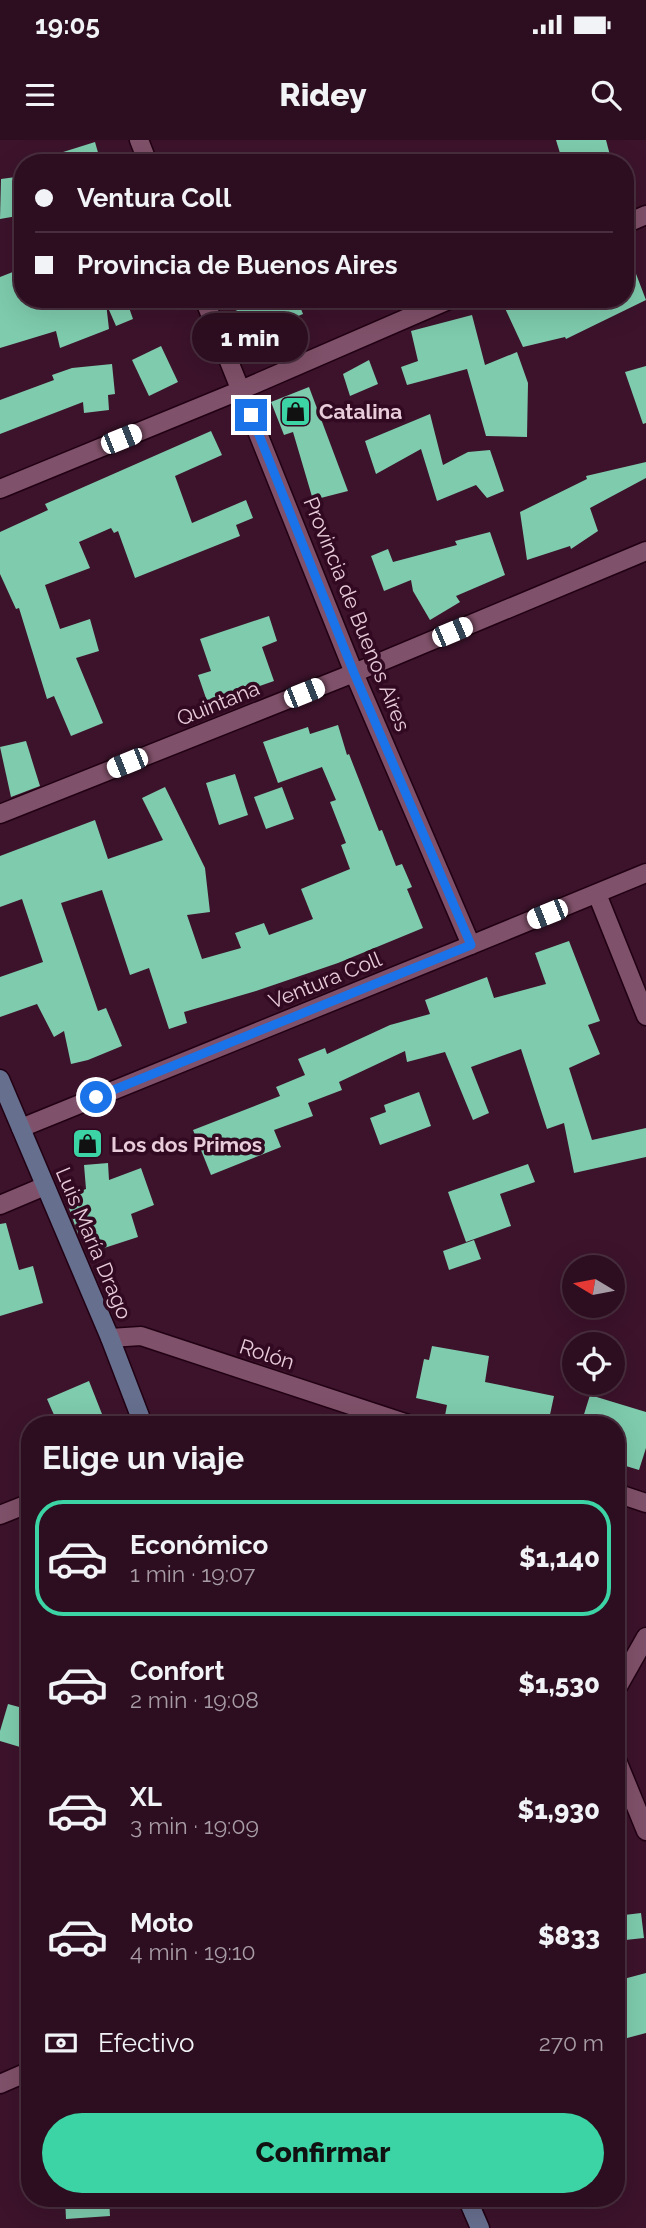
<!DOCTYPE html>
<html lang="es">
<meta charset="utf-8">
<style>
body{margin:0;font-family:Raleway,sans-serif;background:#391c2d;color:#f1f3f6;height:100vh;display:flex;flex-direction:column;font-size:26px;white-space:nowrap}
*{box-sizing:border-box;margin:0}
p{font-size:23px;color:#a79ca5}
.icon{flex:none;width:38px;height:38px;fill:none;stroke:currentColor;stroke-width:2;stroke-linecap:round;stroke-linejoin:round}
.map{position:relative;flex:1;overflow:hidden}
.panel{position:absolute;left:21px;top:1276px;width:604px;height:791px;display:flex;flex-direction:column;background:#2d0e20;border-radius:28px;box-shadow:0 7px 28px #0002,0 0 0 2px #482e3e}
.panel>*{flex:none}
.hud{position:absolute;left:14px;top:14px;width:620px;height:154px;border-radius:28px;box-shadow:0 7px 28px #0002,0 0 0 2px #482e3e;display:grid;align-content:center;height:154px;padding:0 21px;background:#2d0e20}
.needle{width:46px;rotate:280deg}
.fabs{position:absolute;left:562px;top:1115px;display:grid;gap:14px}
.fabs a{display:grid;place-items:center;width:63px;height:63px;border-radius:50%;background:#2d0e20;box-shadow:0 7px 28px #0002,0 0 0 2px #482e3e;font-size:35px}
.end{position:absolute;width:32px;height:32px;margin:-16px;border:9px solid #1a73e8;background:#fff;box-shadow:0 0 0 4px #fff}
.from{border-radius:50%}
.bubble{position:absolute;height:49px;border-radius:24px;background:#2d0e20;box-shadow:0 7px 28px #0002,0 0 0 2px #482e3e;font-size:23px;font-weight:800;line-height:49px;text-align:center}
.car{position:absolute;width:21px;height:42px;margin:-21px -10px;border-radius:9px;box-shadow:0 0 5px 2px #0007;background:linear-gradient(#fff 24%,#345 0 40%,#fff 0 76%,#345 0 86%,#fff 0)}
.hud b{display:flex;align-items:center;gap:24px;height:66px;font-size:26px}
.hud b+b{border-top:2px solid #482e3e}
.hud i{width:18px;height:18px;background:#f1f3f6}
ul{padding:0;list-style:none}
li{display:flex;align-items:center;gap:21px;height:116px;margin:0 14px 10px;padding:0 7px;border:4px solid transparent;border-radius:28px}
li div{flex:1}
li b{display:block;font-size:26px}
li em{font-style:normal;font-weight:800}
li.active{border-color:#3cd4a4}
li>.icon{width:63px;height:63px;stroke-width:1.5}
h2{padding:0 21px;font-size:32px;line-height:84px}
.pay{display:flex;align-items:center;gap:18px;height:77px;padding:0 21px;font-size:26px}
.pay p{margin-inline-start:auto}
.cta{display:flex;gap:14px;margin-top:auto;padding:14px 21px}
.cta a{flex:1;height:80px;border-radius:42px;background:#3cd4a4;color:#111;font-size:28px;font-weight:800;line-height:80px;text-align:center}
.status{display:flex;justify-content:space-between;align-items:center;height:49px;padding:0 35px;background:#2d0e20;direction:ltr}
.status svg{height:19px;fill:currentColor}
header{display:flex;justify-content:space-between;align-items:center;height:91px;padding:0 21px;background:#2d0e20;font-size:32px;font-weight:800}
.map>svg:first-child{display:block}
</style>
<div class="status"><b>19:05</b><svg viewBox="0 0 49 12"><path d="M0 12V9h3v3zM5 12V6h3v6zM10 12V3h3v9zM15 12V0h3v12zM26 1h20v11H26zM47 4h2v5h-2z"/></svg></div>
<header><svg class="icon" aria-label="menu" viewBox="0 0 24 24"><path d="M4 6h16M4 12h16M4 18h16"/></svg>Ridey<svg class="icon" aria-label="search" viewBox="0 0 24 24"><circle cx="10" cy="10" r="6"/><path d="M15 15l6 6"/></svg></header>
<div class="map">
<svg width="646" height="2088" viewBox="0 0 646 2088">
<rect width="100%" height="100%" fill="#3c132b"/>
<g fill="#7ecbad">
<polygon points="556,0 606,0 612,23 563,23"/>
<polygon points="95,2 101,23 45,23 44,18"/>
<polygon points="23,36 23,75 0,79 1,39"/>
<polygon points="625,105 646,160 566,199 565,197 523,207 503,164 514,159 625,159"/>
<polygon points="23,128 23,159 126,159 133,179 116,186 106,163 109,189 60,208 56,191 0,208 0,137"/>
<polygon points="261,159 297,159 303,174 249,196 237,191 229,174"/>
<polygon points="472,175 485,225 517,212 528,243 527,297 486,296 467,229 407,245 401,227 418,221 411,191"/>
<polygon points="161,206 178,242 149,256 132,220"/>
<polygon points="369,220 378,244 350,256 343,234"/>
<polygon points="112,224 115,254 108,255 109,270 84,273 83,262 0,294 0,260 54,240 52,235 72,228"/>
<polygon points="646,226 646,283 643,284 625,232"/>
<polygon points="309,247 348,351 313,360 293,292 284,295 271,262"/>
<polygon points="430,274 443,325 468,312 490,310 504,351 487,358 476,345 437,361 421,309 376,334 365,301"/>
<polygon points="211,291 222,315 175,336 192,383 246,360 253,378 236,385 240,396 135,438 118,391 114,393 111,388 79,402 90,428 45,445 60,489 90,479 99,511 76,518 103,583 71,596 54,556 47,559 19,468 16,469 0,434 0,392 48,370 45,364"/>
<polygon points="646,322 646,338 590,368 598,391 571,409 570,406 527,420 520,372 587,339 586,336"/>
<polygon points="490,392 505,435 456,456 460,462 430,480 413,451 411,440 384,451 371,416 388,409 393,422 457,405 455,401"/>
<polygon points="269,476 277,501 262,507 274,541 208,564 198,535 211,531 200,499"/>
<polygon points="338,585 347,615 349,614 379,691 382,690 396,726 402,724 412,747 407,749 423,788 338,823 256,851 184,872 187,883 169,889 149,828 130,835 102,750 61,763 98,871 106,868 122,906 88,920 71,924 64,891 54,897 37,864 0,877 0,837 43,822 22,759 0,767 0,716 95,680 108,719 163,700 142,658 165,647 205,728 210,772 187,775 202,819 241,808 235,793 264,783 269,795 313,779 301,749 350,729 341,705 346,703 330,662 336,660 322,627 278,643 263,602 308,587 310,594"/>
<polygon points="26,601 40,646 11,657 0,607"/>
<polygon points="235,634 248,675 219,685 206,643"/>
<polygon points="282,647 294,679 266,689 254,657"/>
<polygon points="569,801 600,881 588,885 600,914 569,928 592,1000 646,988 646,1017 574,1033 564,983 547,989 521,909 471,927 489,973 473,980 445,912 407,922 405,911 339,942 342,950 308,963 313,976 274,990 281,1007 211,1035 193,990 280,956 276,947 305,935 298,919 325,908 327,914 390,885 430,874 425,860 487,837 494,858 546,844 535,813"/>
<polygon points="419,952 431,986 380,1005 370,978 386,972 384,965"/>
<polygon points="108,1023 109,1040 141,1028 154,1065 131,1074 138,1097 95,1111 88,1090 78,1094 65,1057 86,1049 84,1025"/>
<polygon points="528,1024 535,1042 500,1054 511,1086 466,1102 448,1052"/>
<polygon points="6,1083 19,1130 33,1126 43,1163 0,1176 0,1084"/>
<polygon points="474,1100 481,1119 449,1130 443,1111"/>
<polygon points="432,1206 489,1216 485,1242 554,1256 548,1284 464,1284 444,1281 447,1265 416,1258 424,1219 429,1220"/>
<polygon points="89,1241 102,1274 98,1284 58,1284 47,1259"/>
<polygon points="590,1255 646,1272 646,1308 639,1330 616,1323 616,1284 581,1284"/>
<polygon points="8,1564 30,1570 30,1610 0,1601 0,1591"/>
<polygon points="641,1773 644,1798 616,1801 616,1776"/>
<polygon points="646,1833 646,1893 616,1901 616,1841"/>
<polygon points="65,2058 109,2058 110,2076 66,2079"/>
</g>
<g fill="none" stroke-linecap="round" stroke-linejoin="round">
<defs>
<g id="minor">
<polyline points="625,84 646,75"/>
<polyline points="0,349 241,250 451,159"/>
<polyline points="0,674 354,533 646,411"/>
<polyline points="597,754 646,876"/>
<polyline points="471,805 646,733"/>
<polyline points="0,1065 45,1046"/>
<polyline points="110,1198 141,1196 408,1284"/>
<polyline points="616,1353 646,1363"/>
<polyline points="0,1375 30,1363"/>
<polyline points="616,1550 646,1497"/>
<polyline points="616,1618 646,1691"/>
<polyline points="0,1944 30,1931"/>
</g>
<g id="tertiary">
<polyline points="139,0 148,23"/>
<polyline points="21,988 471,805 354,533 204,159"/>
</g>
<g id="secondary">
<polyline points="0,939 110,1198 143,1284"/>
<polyline points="467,2058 480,2088"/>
</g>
</defs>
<use href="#minor" stroke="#210013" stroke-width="21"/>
<use href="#tertiary" stroke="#210013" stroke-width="21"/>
<use href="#secondary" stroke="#210013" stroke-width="21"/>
<use href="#minor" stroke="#80516a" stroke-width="18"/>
<use href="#tertiary" stroke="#80516a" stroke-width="18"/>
<use href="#secondary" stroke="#676f8f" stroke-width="18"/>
</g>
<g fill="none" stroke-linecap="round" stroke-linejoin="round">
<polyline stroke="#1a73e8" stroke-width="9" points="96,957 471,805 354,533 251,275"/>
</g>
<defs>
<symbol id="shop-square" viewBox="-11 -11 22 22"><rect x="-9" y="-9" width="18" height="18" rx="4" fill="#3cd4a4" stroke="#310921"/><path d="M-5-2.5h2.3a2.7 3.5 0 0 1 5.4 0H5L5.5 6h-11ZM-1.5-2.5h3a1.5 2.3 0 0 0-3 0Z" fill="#111"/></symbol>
</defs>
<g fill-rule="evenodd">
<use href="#shop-square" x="278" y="254" width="35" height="35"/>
<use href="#shop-square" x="70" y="986" width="35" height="35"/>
</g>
<g text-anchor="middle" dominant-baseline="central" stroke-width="7" stroke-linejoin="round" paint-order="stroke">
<g font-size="21" font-weight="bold" fill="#e8ccda" stroke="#310921" text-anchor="start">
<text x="319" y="271">Catalina</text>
<text x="111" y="1004">Los dos Primos</text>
</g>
<g font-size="21" fill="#e8ccda" stroke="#310921">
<text transform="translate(357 474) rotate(68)">Provincia de Buenos Aires</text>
<text transform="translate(218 563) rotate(-22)">Quintana</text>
<text transform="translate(325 840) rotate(-22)">Ventura Coll</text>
<text transform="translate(94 1103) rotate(67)">Luis María Drago</text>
<text transform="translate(267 1214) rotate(18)">Rolón</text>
</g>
</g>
</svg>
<div class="fabs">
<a><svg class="needle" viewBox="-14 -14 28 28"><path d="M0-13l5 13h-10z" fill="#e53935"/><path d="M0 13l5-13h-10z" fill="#a79ca5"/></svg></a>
<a><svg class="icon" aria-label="locate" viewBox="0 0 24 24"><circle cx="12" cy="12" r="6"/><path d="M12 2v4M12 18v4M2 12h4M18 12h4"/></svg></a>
</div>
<i class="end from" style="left:96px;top:957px"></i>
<i class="end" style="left:251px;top:275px"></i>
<div class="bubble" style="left:192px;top:173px;width:116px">1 min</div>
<i class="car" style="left:121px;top:299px;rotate:68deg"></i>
<i class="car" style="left:452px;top:492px;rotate:67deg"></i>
<i class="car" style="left:304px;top:553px;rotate:68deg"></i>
<i class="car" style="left:127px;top:623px;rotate:248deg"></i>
<i class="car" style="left:547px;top:774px;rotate:248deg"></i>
<div class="hud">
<b><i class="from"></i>Ventura Coll</b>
<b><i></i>Provincia de Buenos Aires</b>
</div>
<section class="panel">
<h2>Elige un viaje</h2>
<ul>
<li class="active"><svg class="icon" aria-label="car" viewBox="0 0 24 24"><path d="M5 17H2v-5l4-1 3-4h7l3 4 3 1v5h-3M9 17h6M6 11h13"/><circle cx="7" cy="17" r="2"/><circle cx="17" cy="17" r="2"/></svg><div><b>Económico</b><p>1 min · 19:07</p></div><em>$1,140</em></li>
<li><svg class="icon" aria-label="car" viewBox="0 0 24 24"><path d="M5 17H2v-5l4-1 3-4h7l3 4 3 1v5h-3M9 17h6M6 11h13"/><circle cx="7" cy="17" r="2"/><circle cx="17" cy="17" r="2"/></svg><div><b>Confort</b><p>2 min · 19:08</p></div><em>$1,530</em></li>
<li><svg class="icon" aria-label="car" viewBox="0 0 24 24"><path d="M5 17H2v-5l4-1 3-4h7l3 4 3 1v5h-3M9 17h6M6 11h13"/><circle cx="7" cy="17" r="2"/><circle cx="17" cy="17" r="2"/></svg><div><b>XL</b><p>3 min · 19:09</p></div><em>$1,930</em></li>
<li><svg class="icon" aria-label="car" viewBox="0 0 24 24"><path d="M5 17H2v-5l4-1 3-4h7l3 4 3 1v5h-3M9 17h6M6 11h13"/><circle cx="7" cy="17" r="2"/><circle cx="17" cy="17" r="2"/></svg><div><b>Moto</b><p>4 min · 19:10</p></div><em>$833</em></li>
</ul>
<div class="pay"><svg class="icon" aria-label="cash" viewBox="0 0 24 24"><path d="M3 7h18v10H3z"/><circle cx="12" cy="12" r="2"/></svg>Efectivo<p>270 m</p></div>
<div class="cta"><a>Confirmar</a></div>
</section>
</div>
